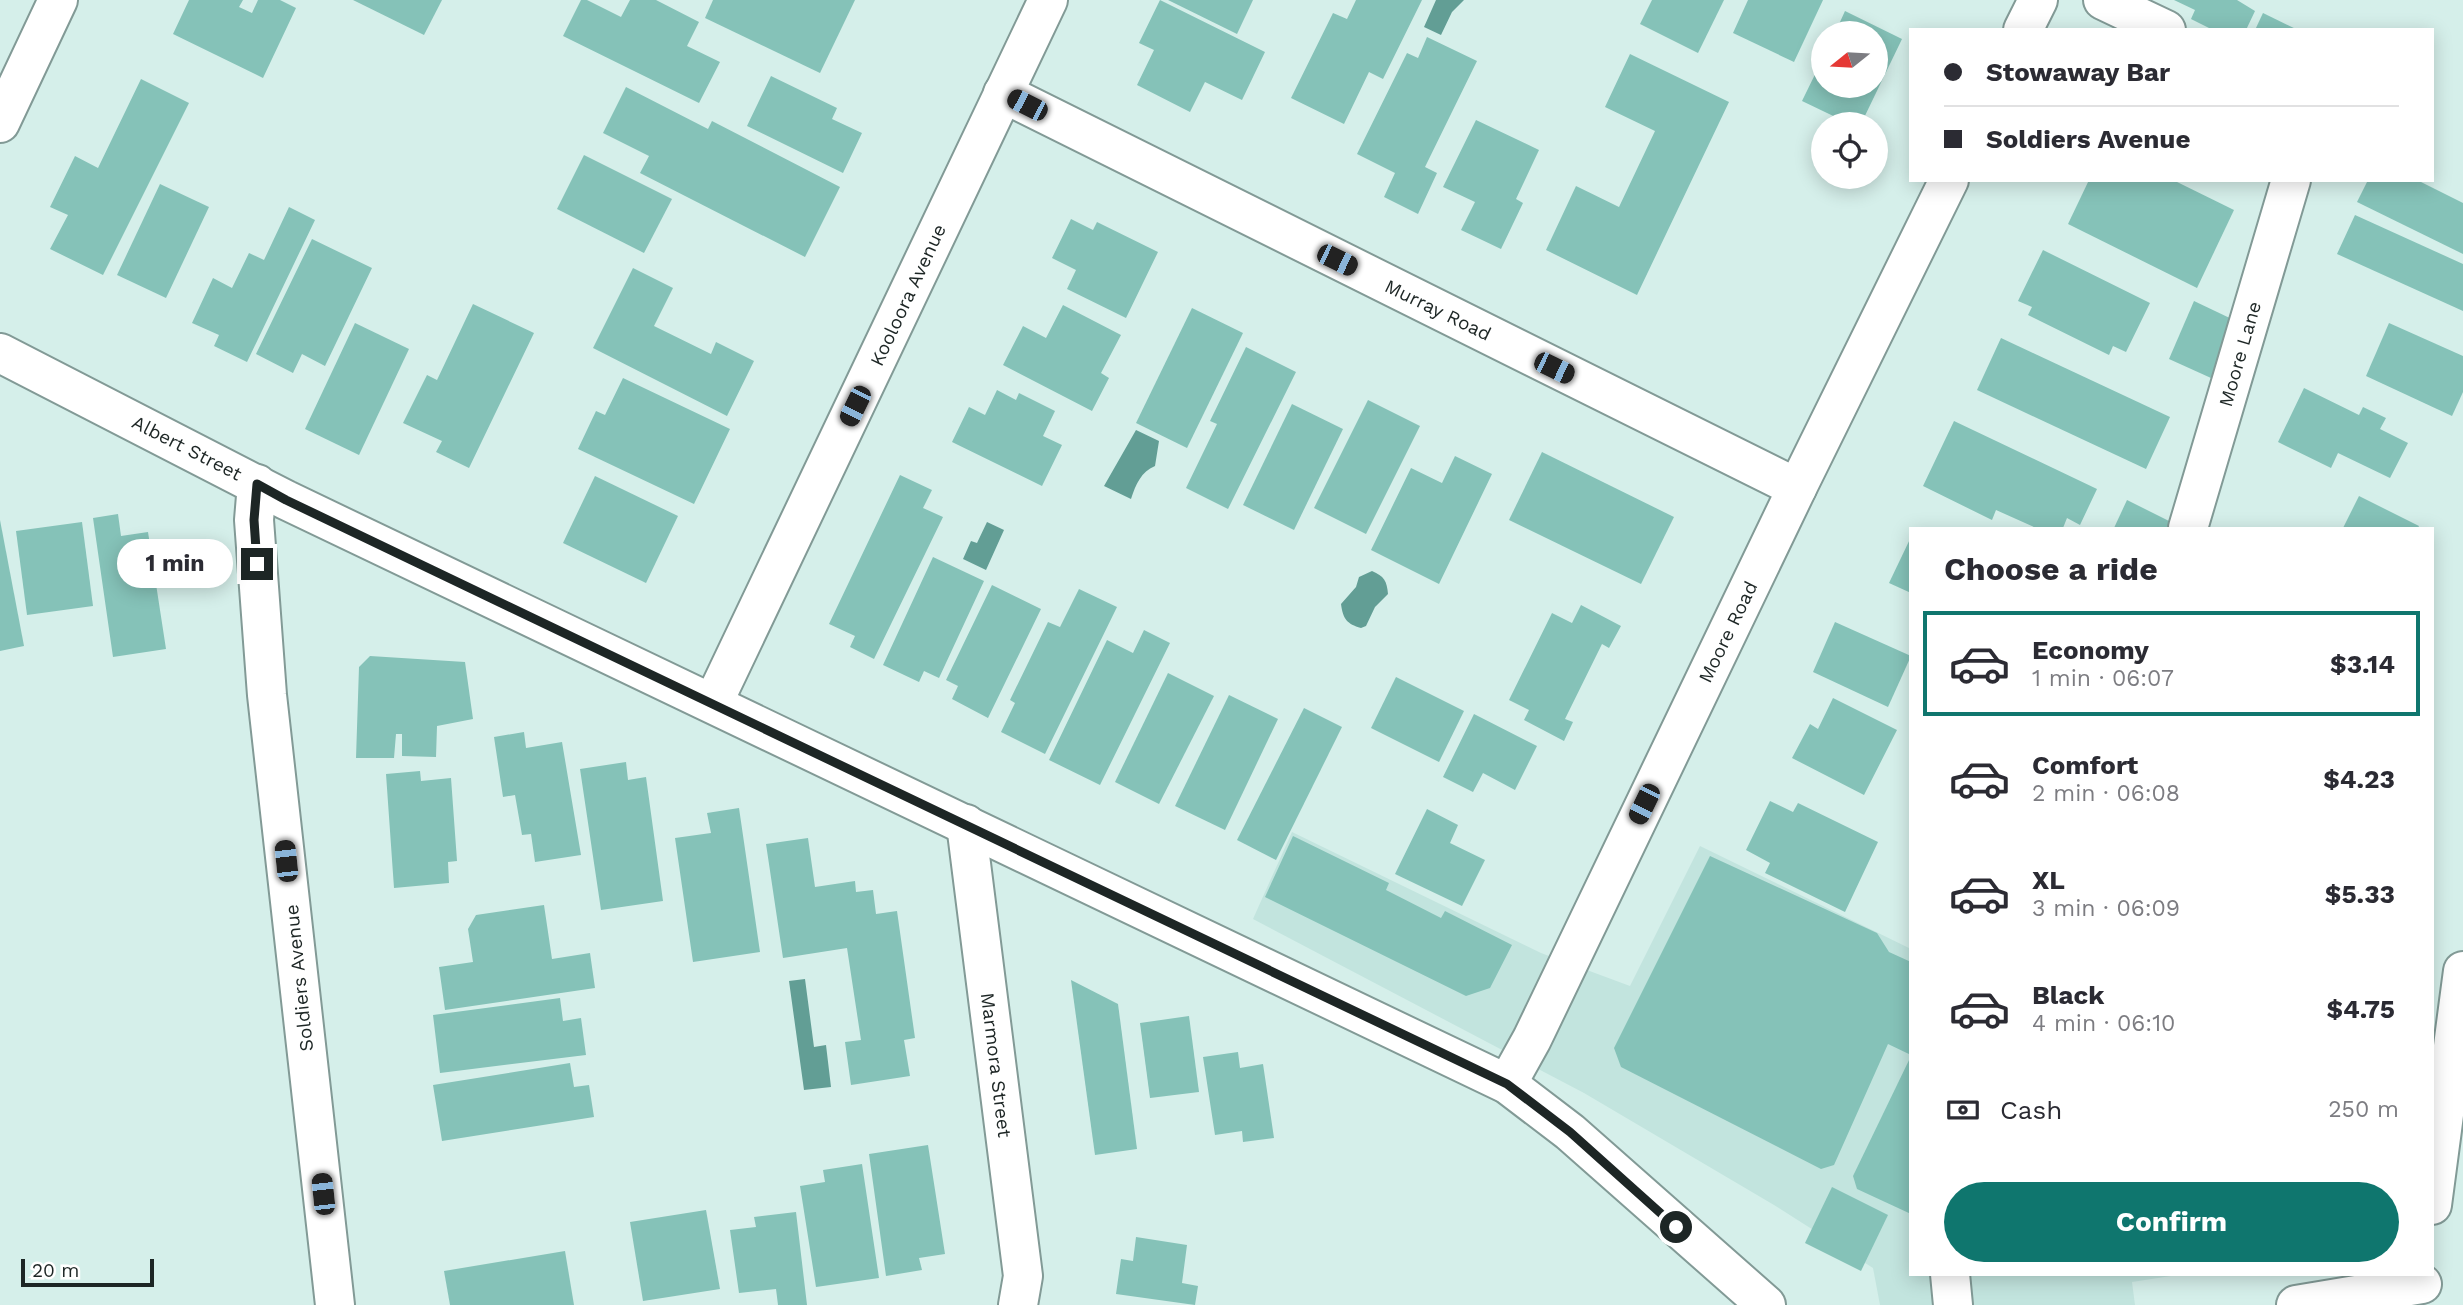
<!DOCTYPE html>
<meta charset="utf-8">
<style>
body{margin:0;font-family:"Work Sans",sans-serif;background:#f2f2f3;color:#2b2b33;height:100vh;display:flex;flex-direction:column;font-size:26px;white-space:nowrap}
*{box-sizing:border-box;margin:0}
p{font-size:23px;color:#7c7c81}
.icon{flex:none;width:38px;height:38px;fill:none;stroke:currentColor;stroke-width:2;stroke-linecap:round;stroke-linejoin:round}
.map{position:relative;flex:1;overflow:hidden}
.side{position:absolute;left:1909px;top:527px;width:525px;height:749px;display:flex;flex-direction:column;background:#fff;border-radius:0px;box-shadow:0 4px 18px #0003}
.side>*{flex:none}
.hud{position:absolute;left:1909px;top:28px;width:525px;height:154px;border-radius:0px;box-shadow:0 4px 18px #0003;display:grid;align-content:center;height:154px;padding:0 35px;background:#fff}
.needle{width:46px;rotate:252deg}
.tools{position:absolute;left:1811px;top:21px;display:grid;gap:14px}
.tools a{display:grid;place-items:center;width:77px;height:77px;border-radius:50%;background:#fff;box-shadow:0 4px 18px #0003;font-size:35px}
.scale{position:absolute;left:21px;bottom:18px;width:133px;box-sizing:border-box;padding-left:7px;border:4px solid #1d2625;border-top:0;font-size:19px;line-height:24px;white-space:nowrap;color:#1d2625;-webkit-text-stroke:5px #fff;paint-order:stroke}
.end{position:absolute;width:32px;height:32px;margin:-16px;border:9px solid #1d2625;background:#fff;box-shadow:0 0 0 4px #fff}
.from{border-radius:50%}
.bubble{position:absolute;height:49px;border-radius:24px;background:#fff;box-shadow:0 4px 18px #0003;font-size:23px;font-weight:700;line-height:49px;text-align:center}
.car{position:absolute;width:21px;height:42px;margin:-21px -10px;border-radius:9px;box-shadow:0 0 5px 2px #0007;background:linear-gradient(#222 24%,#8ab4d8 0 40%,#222 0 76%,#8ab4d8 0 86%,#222 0)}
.hud b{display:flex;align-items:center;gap:24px;height:66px;font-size:26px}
.hud b+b{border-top:2px solid #e1e1e2}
.hud i{width:18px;height:18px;background:#2b2b33}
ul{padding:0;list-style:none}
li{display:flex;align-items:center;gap:21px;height:105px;margin:0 14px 10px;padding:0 21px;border:4px solid transparent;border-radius:0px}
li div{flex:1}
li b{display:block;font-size:26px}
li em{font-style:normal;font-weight:700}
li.selected{border-color:#0f766e}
li>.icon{width:63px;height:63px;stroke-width:1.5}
h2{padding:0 35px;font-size:32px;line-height:84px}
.pay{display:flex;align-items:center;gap:18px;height:77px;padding:0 35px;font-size:26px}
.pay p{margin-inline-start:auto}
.button{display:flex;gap:14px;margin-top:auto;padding:14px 35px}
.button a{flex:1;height:80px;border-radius:42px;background:#0f766e;color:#fff;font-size:28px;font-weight:700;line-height:80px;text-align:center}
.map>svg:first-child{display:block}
</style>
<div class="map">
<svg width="2463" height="1305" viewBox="0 0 2463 1305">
<rect width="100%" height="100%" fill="#d5efea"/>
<polygon fill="#c2e4de" points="1292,832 1541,953 1630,986 1700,846 1911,949 1911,1274 2184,1274 2132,1282 2135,1305 1880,1305 1873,1268 1774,1205 1584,1093 1253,919"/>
<g fill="#629e95">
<polygon points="1436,0 1464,0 1452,12 1441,35 1424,27"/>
<path d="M1136,430L1159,441L1155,466C1141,472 1136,484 1131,499L1104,486Z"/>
<polygon points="987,522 1004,530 986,570 963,559 971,541 977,543"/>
<path d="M1372,571C1384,576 1387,581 1388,594L1375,607L1366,626L1361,628C1347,624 1343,619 1341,604L1356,587L1359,577Z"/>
<polygon points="805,979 814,1047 826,1045 831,1087 804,1090 789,981"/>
</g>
<g fill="#85c2b8">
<polygon points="189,0 243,0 239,7 252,13 258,0 280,0 296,8 263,78 173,34"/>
<polygon points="353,0 442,0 424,35"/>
<polygon points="581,0 587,0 621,17 630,0 656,0 699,22 687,46 720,62 699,103 563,36"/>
<polygon points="713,0 855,0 820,73 705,18"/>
<polygon points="1160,0 1265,52 1242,100 1205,82 1190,112 1137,85 1154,50 1139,43"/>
<polygon points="1168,0 1253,0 1237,34"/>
<polygon points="1356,0 1422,0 1383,79 1369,72 1344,124 1291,98 1333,13 1347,19"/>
<polygon points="1652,0 1724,0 1698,53 1640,24"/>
<polygon points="1748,0 1823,0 1794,62 1733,33"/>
<polygon points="2174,0 2237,0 2255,11 2246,30 2213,30 2191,19 2195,10"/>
<polygon points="1845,11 1902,39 1861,124 1850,124 1802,101 1824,56 1824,86 1876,86 1876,33 1835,33"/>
<polygon points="2263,13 2298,30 2255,30"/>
<polygon points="1427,37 1477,61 1425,167 1437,173 1418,214 1384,197 1395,173 1357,154 1407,53 1418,58"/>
<polygon points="1630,54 1729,102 1637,295 1546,250 1576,186 1619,207 1655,131 1605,107"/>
<polygon points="771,76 837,108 832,119 862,133 843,173 747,126"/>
<polygon points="141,79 189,103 103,275 50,249 68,215 50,207 75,156 98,168"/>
<polygon points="626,87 708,129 712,121 840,187 805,257 640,173 649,156 603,133"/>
<polygon points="1476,120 1539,150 1516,199 1523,203 1501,249 1461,230 1475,202 1443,187"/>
<polygon points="584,155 672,199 644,253 557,209"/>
<polygon points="2089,180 2173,180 2234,210 2197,288 2068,224"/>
<polygon points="2368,180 2417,180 2463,203 2463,254 2357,202"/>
<polygon points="160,184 209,207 166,298 117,275"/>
<polygon points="289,207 315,220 247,362 214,346 219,335 192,323 213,278 232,288 249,253 264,260"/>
<polygon points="2355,215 2463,264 2463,311 2337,254"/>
<polygon points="1071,219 1093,230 1097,222 1158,252 1126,318 1067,289 1076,270 1052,258"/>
<polygon points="312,239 372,268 325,366 302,354 293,373 256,354"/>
<polygon points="2043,250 2150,303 2126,352 2113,346 2109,355 2028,315 2032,307 2018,301"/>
<polygon points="633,268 673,288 654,326 711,354 716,342 754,361 727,416 593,348"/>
<polygon points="2194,301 2236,321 2211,378 2169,359"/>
<polygon points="473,304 534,333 469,468 436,452 442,441 403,423 427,375 437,380"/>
<polygon points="1063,305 1121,335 1101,373 1109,378 1092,411 1003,365 1023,326 1046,338"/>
<polygon points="1192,308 1243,333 1187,448 1136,423"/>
<polygon points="355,323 409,349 359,455 305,429"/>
<polygon points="2389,323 2463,356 2463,392 2452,416 2366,376"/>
<polygon points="2001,338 2170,417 2146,469 1977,390"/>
<polygon points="1246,347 1296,372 1228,509 1186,488 1217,424 1210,421"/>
<polygon points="623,378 730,429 694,504 578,449 596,411 605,415"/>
<polygon points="2304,388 2359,415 2363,407 2386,418 2380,429 2408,443 2390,478 2338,453 2331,468 2278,442"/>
<polygon points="997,390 1016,400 1019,393 1055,411 1043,436 1062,445 1042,486 952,442 969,407 985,415"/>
<polygon points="1368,400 1420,426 1366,534 1314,508"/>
<polygon points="1292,404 1343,429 1294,530 1243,505"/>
<polygon points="1954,421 2097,489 2080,525 2067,518 2063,528 2036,528 1996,510 1992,520 1923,486"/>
<polygon points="1542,452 1674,517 1641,584 1509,520"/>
<polygon points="1455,456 1492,474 1439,584 1371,550 1411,468 1442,483"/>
<polygon points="900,475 932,490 923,508 943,517 874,659 850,647 855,636 829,624"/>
<polygon points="595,476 678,516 646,583 563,543"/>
<polygon points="2359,496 2419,526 2418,528 2343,528"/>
<polygon points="2127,500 2175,524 2173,528 2114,528"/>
<polygon points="118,514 121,536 148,532 166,649 113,657 93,518"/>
<polygon points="0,520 24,646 0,651"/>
<polygon points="82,522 93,606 27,615 16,531"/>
<polygon points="1911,537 1911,593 1889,583"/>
<polygon points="933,557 984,581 939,678 924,671 919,682 883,665"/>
<polygon points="992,585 1041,609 988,718 952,699 958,686 946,680"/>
<polygon points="1079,589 1117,607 1045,754 1001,732 1015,703 1010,700 1048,622 1060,627"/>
<polygon points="1581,605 1621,626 1609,648 1602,644 1565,719 1573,722 1564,741 1524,720 1529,710 1509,700 1552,613 1572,623"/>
<polygon points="1835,622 1911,656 1888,707 1813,672"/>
<polygon points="1144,630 1170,643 1100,785 1049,760 1107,640 1133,653"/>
<polygon points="370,656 465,662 473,719 437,726 436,757 402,756 402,734 396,734 394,758 356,758 359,667"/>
<polygon points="1168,673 1214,696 1159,804 1115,782"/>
<polygon points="1396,677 1464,711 1439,762 1371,728"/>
<polygon points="1229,695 1278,719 1225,830 1175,806"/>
<polygon points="1833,698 1897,730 1864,795 1792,758 1810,724 1818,729"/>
<polygon points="1304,708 1342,727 1276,860 1237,840"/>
<polygon points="1474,714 1537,746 1515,790 1483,773 1473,792 1443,777"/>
<polygon points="524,732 526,748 562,742 581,855 535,862 531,834 522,835 515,795 503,797 494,737"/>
<polygon points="626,762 628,780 646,777 663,901 601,910 580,769"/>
<polygon points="420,771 421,781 451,778 457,861 448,862 449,883 394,888 386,774"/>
<polygon points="1770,801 1793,812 1798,803 1878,842 1845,912 1765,873 1770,863 1746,850"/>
<polygon points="739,808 760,952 693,962 675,838 711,833 707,813"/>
<polygon points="1427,809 1458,825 1450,843 1485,860 1462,906 1395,874"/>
<polygon points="1293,836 1389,883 1386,890 1441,918 1445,911 1512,945 1490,988 1466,996 1265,897"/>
<polygon points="808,838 815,887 855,881 856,892 873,890 876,914 897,911 915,1038 904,1040 910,1076 851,1085 845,1042 861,1040 847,948 783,958 766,844"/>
<polygon points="1710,856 1877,933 1889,952 1911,962 1911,1055 1888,1044 1834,1165 1821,1169 1621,1067 1614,1048"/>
<polygon points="544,905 552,959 590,953 595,988 445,1010 439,967 473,962 468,929 476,915"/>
<polygon points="1071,980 1118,1004 1137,1149 1095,1155"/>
<polygon points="560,998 563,1021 581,1018 586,1055 440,1073 433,1015"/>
<polygon points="1189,1016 1199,1092 1150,1098 1140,1023"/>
<polygon points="1238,1052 1240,1068 1263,1064 1274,1138 1243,1142 1242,1131 1215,1135 1203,1057"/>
<polygon points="1911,1056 1911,1214 1857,1189 1853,1176"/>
<polygon points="570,1063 574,1087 589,1085 594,1117 442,1141 433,1085"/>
<polygon points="928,1145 945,1254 919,1258 922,1270 886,1276 869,1154"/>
<polygon points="862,1164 879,1278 816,1287 800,1186 825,1182 823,1170"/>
<polygon points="1832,1187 1888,1215 1861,1271 1805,1243"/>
<polygon points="706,1210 720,1289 643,1301 630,1222"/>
<polygon points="796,1212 807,1305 778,1305 776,1289 739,1293 730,1230 756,1227 754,1217"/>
<polygon points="1136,1237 1187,1245 1182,1283 1198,1286 1195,1305 1116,1294 1121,1259 1133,1261"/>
<polygon points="565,1251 574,1305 450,1305 444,1271"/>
</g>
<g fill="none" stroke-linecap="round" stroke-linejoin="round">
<defs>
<g id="minor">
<polyline points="2103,0 2166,30"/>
<polyline points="2023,30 2038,0"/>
<polyline points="1003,93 1797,488"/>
<polyline points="0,123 58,0"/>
<polyline points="0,353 286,500 1507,1084 1570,1132 1766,1305"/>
<polyline points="257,484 254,520 267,695 335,1305"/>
<polyline points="2188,528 2291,180"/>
<polyline points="713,703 1048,0"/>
<polyline points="966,824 1023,1276 1018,1305"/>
<polyline points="1507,1084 1532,1039 1797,488 1949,180"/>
<polyline points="2432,1205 2463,971"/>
<polyline points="1950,1274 1953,1305"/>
<polyline points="2296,1305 2422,1284"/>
</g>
</defs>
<use href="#minor" stroke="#829a96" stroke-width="42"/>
<use href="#minor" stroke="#fff" stroke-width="38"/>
</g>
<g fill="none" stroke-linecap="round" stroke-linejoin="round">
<polyline stroke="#1d2625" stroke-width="9" points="257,564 254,520 257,484 286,500 1507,1084 1570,1132 1676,1227"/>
</g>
<g text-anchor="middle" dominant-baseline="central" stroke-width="6" stroke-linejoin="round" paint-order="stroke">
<g font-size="19" fill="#1d2625" stroke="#fff">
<text transform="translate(908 295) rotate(-65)">Kooloora Avenue</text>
<text transform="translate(1438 310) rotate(26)">Murray Road</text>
<text transform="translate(2240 354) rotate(-74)">Moore Lane</text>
<text transform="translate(187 448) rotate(27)">Albert Street</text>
<text transform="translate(1728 632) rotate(-64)">Moore Road</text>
<text transform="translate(299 978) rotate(-96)">Soldiers Avenue</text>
<text transform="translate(996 1065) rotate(83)">Marmora Street</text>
</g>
</g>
</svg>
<div class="tools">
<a><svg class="needle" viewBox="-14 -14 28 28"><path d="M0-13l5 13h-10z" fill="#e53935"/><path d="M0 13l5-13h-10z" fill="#7c7c81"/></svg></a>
<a><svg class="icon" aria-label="locate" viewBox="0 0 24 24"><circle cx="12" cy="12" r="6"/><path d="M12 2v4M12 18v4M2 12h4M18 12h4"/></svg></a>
</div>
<div class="scale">20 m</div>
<i class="end from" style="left:1676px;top:1227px"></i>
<i class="end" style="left:257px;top:564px"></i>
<div class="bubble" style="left:117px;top:539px;width:116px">1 min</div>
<i class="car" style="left:1027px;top:105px;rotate:297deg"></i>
<i class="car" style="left:1337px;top:260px;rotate:116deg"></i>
<i class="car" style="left:1554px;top:368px;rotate:116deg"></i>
<i class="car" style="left:855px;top:406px;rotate:206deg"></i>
<i class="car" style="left:1644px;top:804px;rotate:206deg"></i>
<i class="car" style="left:286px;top:861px;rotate:354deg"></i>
<i class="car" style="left:323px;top:1194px;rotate:354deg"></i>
<div class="hud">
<b><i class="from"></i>Stowaway Bar</b>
<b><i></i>Soldiers Avenue</b>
</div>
<section class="side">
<h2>Choose a ride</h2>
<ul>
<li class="selected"><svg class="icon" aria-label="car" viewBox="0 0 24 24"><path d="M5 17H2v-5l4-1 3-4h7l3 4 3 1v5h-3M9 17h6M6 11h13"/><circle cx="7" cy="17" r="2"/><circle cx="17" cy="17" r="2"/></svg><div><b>Economy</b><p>1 min · 06:07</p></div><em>$3.14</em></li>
<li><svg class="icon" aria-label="car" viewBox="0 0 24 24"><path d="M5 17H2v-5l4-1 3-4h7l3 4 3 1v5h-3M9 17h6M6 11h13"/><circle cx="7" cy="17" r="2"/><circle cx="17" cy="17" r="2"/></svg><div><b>Comfort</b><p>2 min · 06:08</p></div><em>$4.23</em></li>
<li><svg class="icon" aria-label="car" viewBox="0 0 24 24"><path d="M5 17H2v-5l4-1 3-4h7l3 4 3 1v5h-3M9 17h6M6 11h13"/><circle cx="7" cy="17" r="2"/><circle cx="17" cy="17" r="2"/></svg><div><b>XL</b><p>3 min · 06:09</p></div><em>$5.33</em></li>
<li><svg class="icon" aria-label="car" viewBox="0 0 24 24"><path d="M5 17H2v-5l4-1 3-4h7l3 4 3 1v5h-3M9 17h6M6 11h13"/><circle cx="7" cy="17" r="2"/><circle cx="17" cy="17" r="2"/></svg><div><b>Black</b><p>4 min · 06:10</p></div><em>$4.75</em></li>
</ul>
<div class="pay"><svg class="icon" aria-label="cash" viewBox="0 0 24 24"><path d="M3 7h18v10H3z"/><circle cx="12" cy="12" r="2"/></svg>Cash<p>250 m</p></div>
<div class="button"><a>Confirm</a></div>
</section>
</div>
